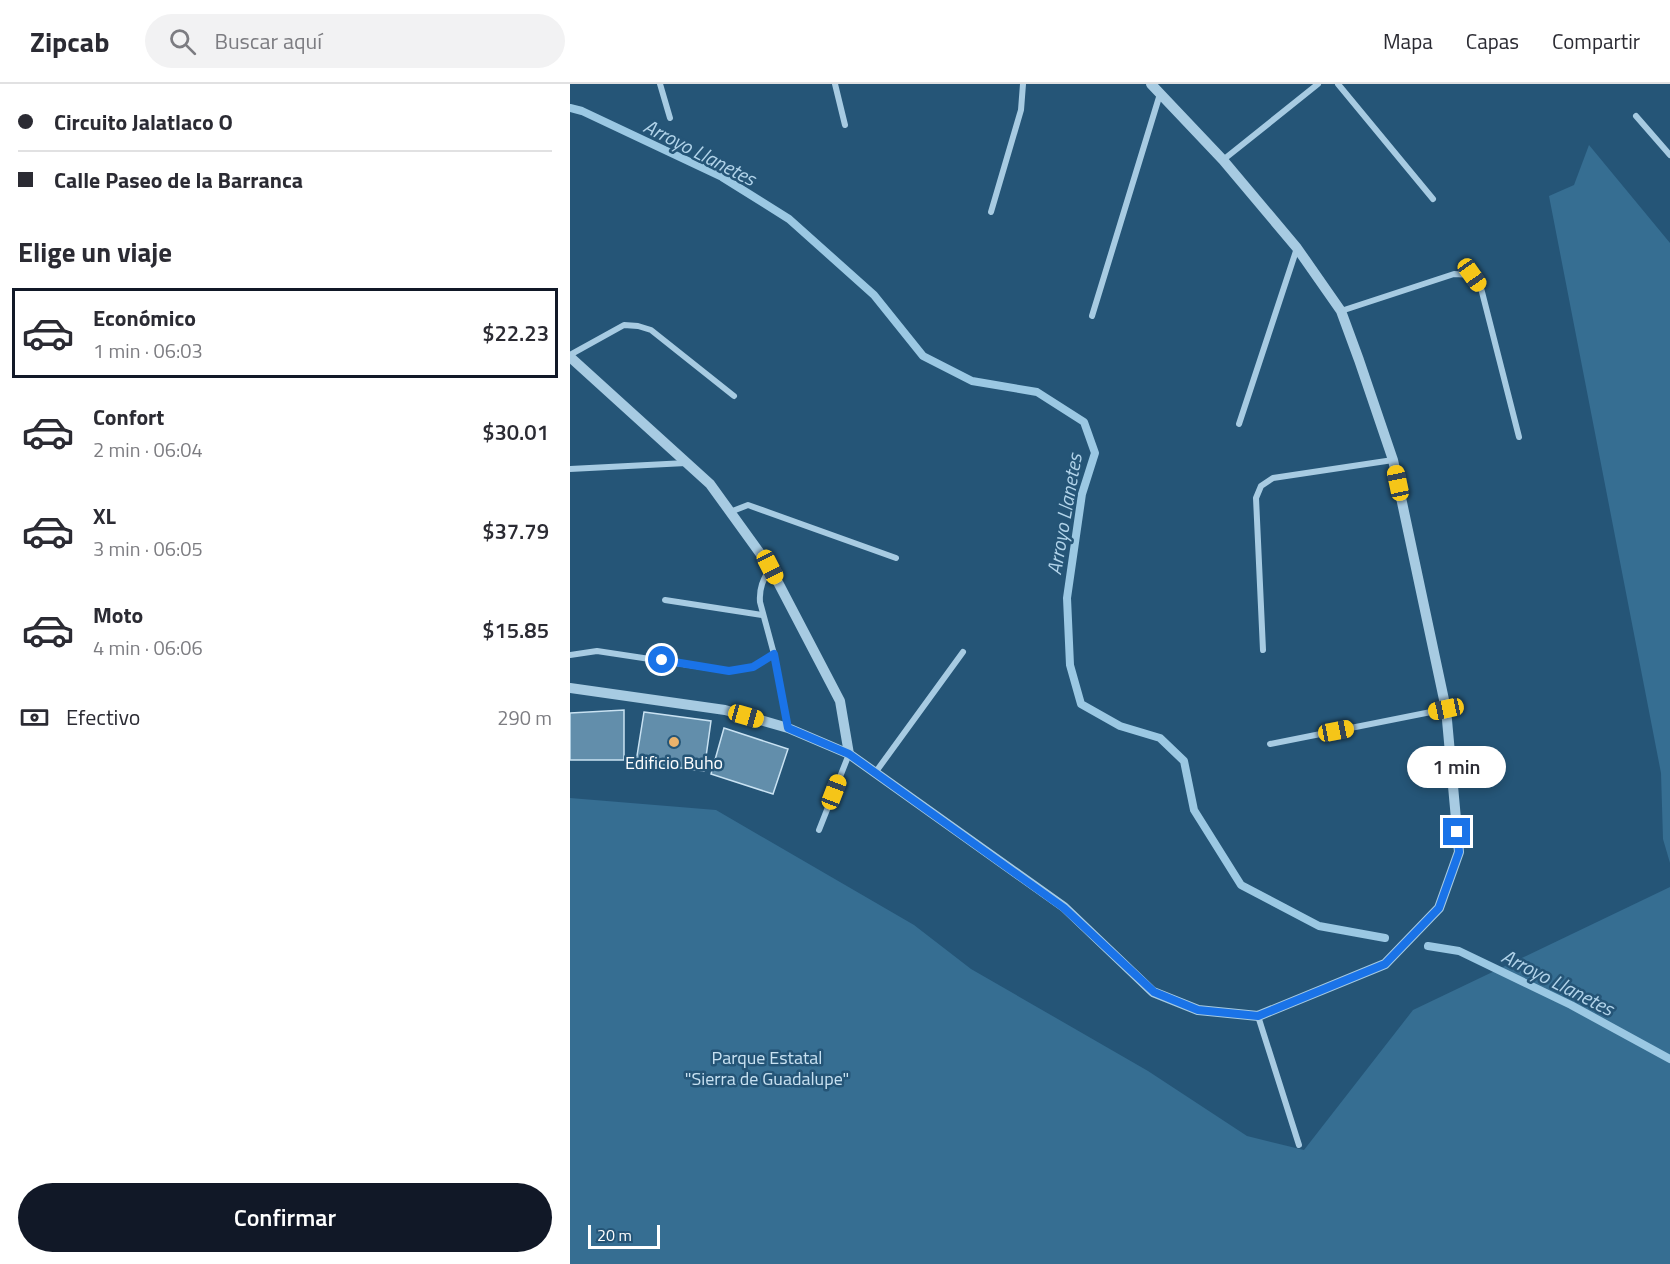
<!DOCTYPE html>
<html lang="es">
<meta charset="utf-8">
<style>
body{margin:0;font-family:"Titillium Web",sans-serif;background:#f2f2f3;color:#2b2b33;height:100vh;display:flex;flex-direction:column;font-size:22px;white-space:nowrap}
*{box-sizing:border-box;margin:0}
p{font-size:20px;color:#7c7c81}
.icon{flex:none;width:33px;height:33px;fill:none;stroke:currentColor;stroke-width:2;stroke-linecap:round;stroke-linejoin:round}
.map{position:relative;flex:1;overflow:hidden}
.side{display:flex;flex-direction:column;background:#fff;width:570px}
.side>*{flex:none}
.hud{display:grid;align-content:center;height:132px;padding:0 18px;background:#fff}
.scale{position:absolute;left:18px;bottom:15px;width:72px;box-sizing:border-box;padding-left:6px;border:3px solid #fff;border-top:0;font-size:16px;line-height:21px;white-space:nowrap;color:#fff;-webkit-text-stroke:4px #255577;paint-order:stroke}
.end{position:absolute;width:27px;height:27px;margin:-14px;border:8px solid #1a73e8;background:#fff;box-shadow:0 0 0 3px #fff}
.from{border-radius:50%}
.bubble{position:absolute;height:42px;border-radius:21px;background:#fff;box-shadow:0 3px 9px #0003;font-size:20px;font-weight:600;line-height:42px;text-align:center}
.car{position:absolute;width:18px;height:36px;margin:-18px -9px;border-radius:8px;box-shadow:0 0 4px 2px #0007;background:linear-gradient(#f5c518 24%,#345 0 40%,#f5c518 0 76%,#345 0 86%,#f5c518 0)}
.hud b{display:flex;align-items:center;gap:21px;height:57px;font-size:22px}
.hud b+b{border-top:2px solid #e1e1e2}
.hud i{width:15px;height:15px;background:#2b2b33}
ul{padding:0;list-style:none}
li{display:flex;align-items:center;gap:18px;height:90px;margin:0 12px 9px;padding:0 6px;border:3px solid transparent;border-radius:0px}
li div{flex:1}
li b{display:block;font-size:22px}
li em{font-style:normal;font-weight:600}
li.on{border-color:#111827}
li>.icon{width:54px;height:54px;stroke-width:1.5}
h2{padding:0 18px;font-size:27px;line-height:72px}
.pay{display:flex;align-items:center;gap:15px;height:66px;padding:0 18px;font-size:22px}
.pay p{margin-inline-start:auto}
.action{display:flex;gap:12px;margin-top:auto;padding:12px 18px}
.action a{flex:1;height:69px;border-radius:36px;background:#111827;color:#fff;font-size:24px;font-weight:600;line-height:69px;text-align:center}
header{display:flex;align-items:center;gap:36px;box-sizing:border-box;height:84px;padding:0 30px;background:#fff;border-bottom:2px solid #e1e1e2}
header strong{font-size:28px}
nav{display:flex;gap:33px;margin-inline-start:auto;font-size:21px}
.search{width:420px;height:54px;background:#f2f2f3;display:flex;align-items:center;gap:15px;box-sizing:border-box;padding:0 21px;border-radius:33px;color:#7c7c81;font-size:22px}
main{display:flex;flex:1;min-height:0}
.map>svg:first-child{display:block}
</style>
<header>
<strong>Zipcab</strong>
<div class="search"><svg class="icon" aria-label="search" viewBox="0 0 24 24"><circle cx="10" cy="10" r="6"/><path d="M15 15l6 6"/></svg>Buscar aquí</div>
<nav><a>Mapa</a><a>Capas</a><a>Compartir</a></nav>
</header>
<main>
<section class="side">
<div class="hud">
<b><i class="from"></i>Circuito Jalatlaco O</b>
<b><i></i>Calle Paseo de la Barranca</b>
</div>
<h2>Elige un viaje</h2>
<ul>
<li class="on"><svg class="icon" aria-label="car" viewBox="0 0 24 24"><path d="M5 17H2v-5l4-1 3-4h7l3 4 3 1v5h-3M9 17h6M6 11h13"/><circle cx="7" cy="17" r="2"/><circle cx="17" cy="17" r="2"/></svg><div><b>Económico</b><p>1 min · 06:03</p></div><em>$22.23</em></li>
<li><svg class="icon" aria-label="car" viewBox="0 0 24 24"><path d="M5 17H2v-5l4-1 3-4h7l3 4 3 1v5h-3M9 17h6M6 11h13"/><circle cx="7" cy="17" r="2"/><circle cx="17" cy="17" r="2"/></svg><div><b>Confort</b><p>2 min · 06:04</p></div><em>$30.01</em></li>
<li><svg class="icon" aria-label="car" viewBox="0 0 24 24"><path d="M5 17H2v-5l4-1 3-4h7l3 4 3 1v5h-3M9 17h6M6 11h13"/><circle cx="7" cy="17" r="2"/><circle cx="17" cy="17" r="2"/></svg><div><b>XL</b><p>3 min · 06:05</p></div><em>$37.79</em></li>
<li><svg class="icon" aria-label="car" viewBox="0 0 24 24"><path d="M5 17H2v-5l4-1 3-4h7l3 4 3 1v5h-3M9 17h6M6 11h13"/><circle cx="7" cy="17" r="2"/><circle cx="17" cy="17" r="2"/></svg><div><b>Moto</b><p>4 min · 06:06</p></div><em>$15.85</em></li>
</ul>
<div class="pay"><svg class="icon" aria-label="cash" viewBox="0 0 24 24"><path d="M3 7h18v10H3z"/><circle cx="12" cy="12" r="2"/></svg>Efectivo<p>290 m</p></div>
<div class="action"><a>Confirmar</a></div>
</section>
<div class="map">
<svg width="1100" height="1180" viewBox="0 0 1100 1180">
<rect width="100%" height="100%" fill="#255577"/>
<g fill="#366e92">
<polygon points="1019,61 1100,159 1100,779 1093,755 1091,689 979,112 1004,101"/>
<polygon points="0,714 146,726 344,841 401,885 578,987 677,1052 734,1066 843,926 1100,803 1100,1180 0,1180"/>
</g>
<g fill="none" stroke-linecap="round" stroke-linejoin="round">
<g stroke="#9bc8e3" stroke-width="8">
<polyline points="0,24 12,27 152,93 219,135 304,211 353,272 402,297 467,308 514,338 525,369 512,410 497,514 500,581 511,620 550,642 590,654 614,677 624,726 671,801 749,842 815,854"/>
<polyline points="858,862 889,867 1001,921 1100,975"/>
</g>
</g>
<g fill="#628eab" stroke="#c9e2f2" stroke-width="1.5">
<polygon points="54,626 54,676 0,676 0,629"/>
<polygon points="74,628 141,637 134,687 66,678"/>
<polygon points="154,644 218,665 203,710 141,690"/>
</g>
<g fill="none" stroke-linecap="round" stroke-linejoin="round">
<g stroke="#a7cbe2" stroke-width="6">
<polyline points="90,0 100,34"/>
<polyline points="265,0 275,41"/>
<polyline points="768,0 863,115"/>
<polyline points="1066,32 1100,71"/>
<polyline points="653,76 748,0"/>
<polyline points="421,128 451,26 453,0"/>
<polyline points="771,227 884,190 902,191 911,204 949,353"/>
<polyline points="522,232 590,10"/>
<polyline points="0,271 54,241 68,242 81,246 164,312"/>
<polyline points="669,340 727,164"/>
<polyline points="0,385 116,379"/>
<polyline points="160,428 178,421 326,474"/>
<path d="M200,484C193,496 189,504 190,518L204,570L218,644"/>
<polyline points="95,516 192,531"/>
<polyline points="693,566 686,414 691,402 703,394 823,376"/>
<polyline points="0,571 27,567 159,587 183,583 204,570"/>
<polyline points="700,660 876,625"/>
<polyline points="305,689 393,568"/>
<polyline points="249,746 279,670"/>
<polyline points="688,932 729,1061"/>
</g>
<g stroke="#a7cbe2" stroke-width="10">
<polyline points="0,273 140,400 200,483 270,617 279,670"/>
<polyline points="0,604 155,626 218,644 279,670 494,823 583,908 628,926 688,932 815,880 869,824 889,768 876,625 823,376 789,276 771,227 727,164 653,76 581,0"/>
</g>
</g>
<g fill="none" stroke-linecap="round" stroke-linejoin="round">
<polyline stroke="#1a73e8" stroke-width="8" points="92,576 159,587 183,583 204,570 218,644 279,670 494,824 584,908 628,926 688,932 815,880 869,824 889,768 887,748"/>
</g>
<circle fill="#ebb36c" stroke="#255577" stroke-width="2" cx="104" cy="658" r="6"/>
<g text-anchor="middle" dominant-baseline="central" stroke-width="5" stroke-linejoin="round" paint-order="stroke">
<g font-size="18" fill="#fff" stroke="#255577">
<text x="104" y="678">Edificio Buho</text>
</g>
<g font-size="18" fill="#c9e2f2" stroke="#255577">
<text x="197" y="973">Parque Estatal<tspan x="197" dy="21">"Sierra de Guadalupe"</tspan></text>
</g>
<g font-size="20" font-style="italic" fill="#b2d4ea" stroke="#255577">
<text transform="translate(130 68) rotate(27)">Arroyo Llanetes</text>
<text transform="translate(494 430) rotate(-80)">Arroyo Llanetes</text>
<text transform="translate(988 898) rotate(27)">Arroyo Llanetes</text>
</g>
</g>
</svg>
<div class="scale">20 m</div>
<i class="end from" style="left:92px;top:576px"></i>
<i class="end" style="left:887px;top:748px"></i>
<div class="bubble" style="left:837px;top:662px;width:99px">1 min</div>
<i class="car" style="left:902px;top:191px;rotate:145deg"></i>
<i class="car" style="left:828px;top:399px;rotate:348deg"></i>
<i class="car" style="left:200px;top:483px;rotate:153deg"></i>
<i class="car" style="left:876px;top:625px;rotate:258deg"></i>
<i class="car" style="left:176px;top:632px;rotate:106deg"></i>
<i class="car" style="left:766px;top:647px;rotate:79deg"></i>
<i class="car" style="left:264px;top:708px;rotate:21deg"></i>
</div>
</main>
